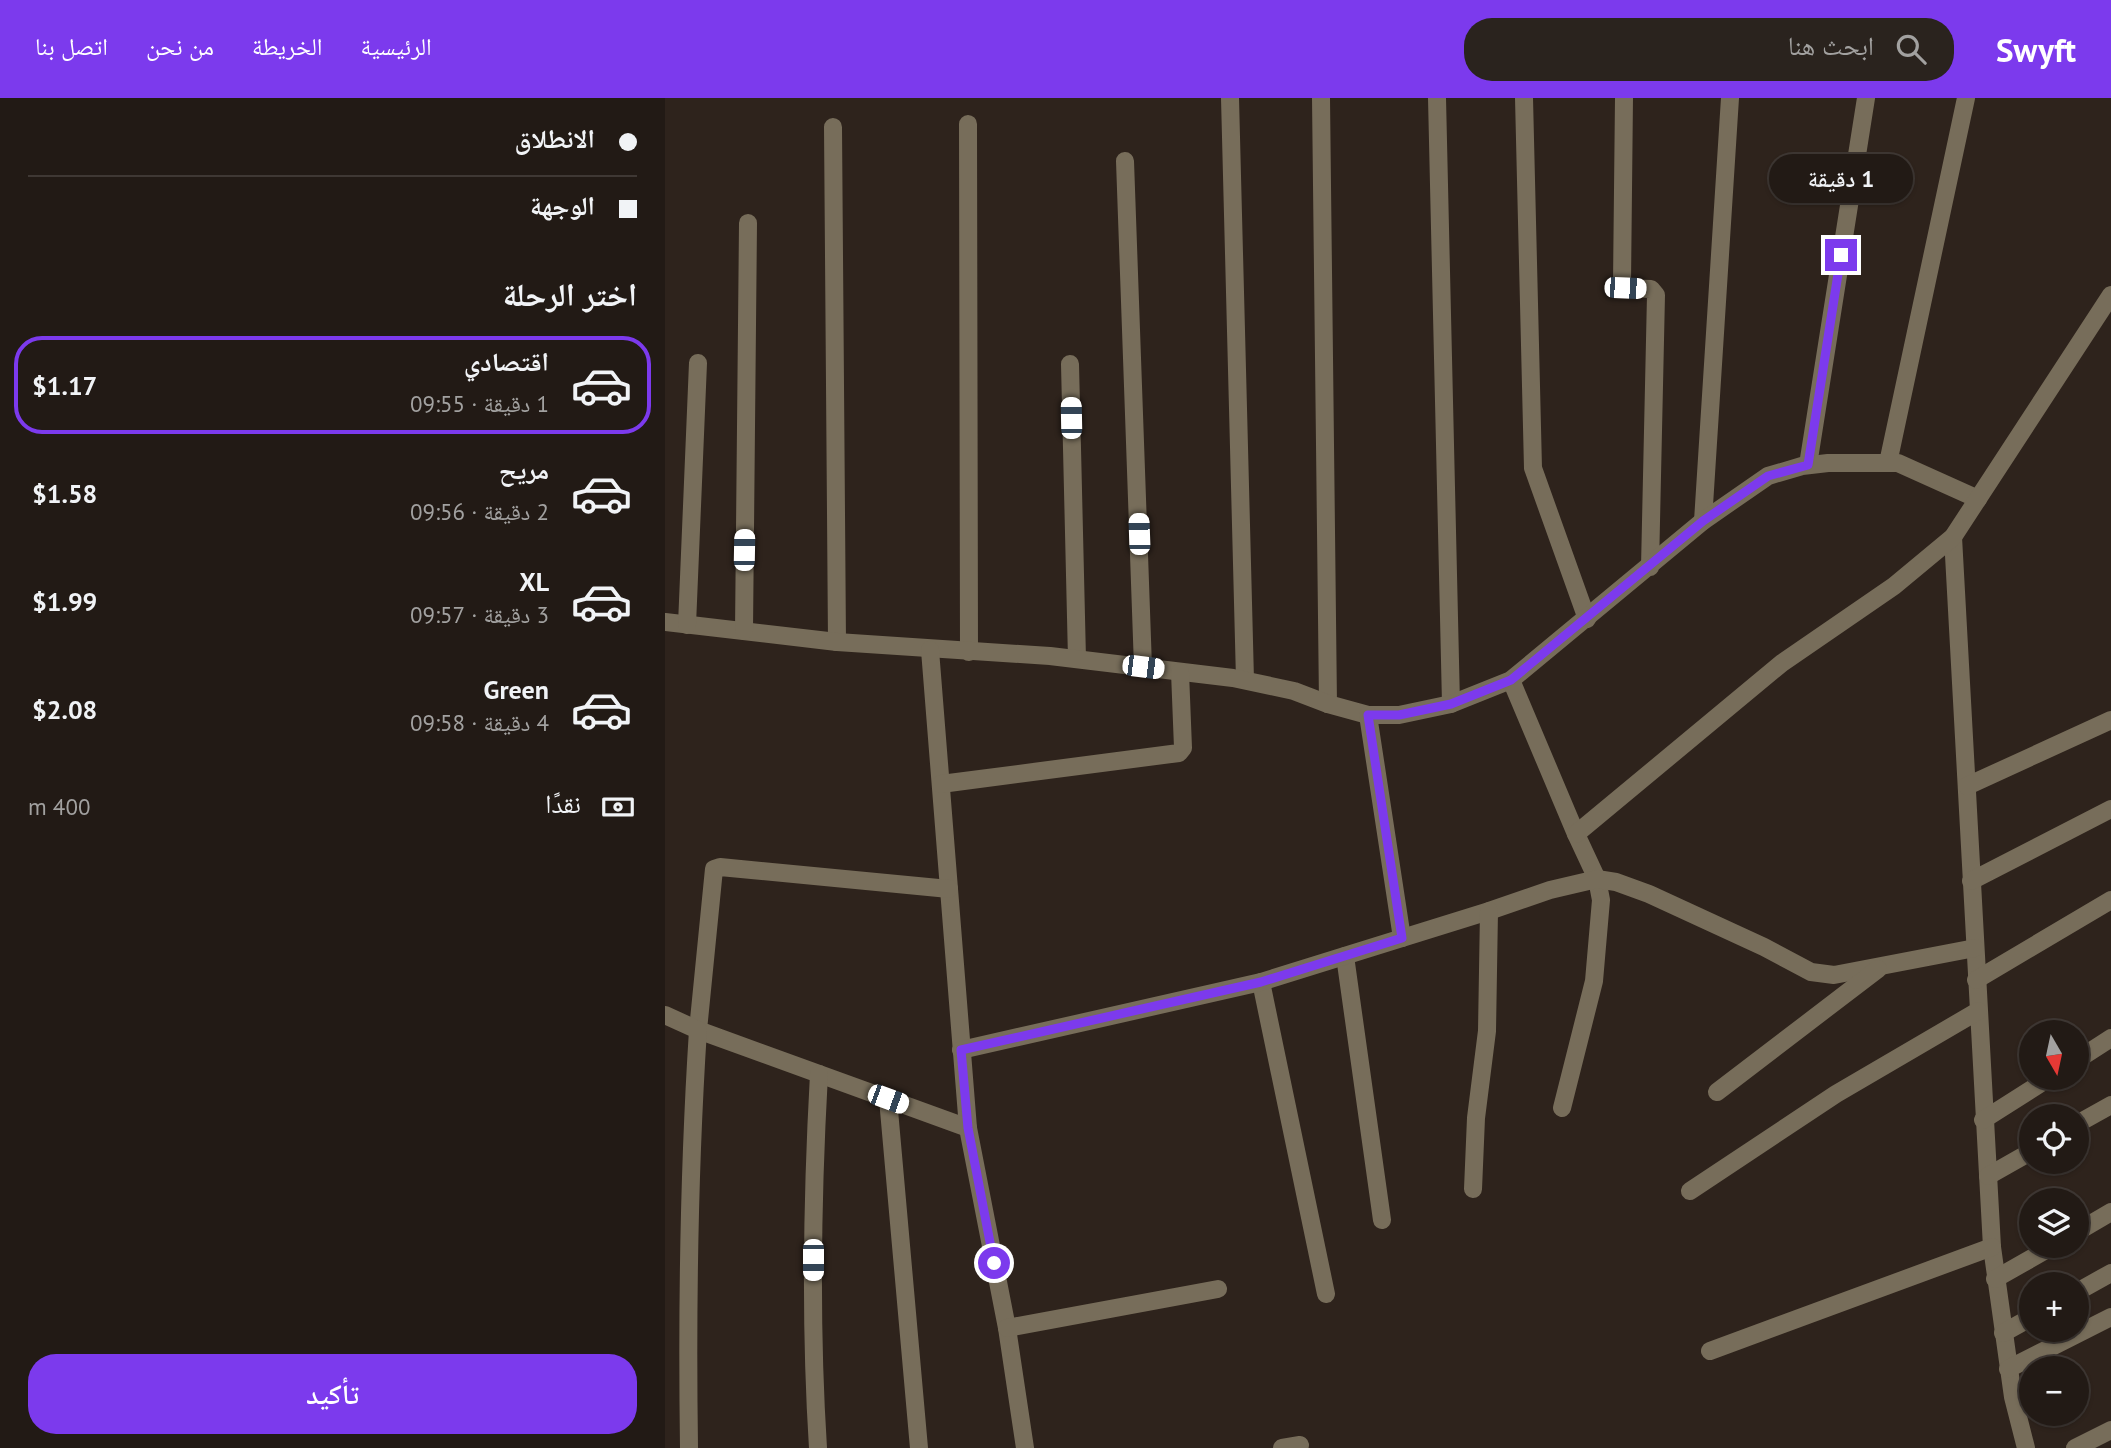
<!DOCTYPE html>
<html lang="ar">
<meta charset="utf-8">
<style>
body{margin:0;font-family:"PT Sans","Noto Naskh Arabic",sans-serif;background:#2a231e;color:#f1f3f6;direction:rtl;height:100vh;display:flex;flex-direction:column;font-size:26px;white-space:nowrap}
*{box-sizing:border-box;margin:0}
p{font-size:23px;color:#a2a1a0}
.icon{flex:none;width:38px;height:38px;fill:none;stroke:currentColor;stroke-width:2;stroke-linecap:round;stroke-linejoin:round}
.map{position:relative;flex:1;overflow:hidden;direction:ltr}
.details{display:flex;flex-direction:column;background:#221a15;width:665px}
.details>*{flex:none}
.guide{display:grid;align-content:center;height:154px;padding:0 28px;background:#221a15}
.needle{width:46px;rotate:171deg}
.tools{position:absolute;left:1354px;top:922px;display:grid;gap:14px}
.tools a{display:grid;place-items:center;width:70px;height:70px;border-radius:50%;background:#221a15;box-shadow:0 2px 5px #0004,0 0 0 2px #3f3834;font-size:35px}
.end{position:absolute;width:32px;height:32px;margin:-16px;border:9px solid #7c3aed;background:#fff;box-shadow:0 0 0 4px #fff}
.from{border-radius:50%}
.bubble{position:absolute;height:49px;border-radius:24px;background:#221a15;box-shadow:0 2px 5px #0004,0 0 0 2px #3f3834;font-size:23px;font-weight:600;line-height:49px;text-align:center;direction:rtl}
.car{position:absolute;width:21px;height:42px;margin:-21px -10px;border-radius:9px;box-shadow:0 0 5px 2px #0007;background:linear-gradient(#fff 24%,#345 0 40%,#fff 0 76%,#345 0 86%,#fff 0)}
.guide b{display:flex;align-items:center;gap:24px;height:66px;font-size:26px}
.guide b+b{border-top:2px solid #3f3834}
.guide i{width:18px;height:18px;background:#f1f3f6}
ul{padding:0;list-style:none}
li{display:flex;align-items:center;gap:21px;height:98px;margin:0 14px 10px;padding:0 14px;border:4px solid transparent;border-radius:28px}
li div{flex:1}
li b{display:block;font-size:26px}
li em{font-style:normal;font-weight:600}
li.selected{border-color:#7c3aed}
li>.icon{width:63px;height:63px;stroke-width:1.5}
h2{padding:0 28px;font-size:32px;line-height:84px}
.pay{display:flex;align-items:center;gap:18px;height:77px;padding:0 28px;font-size:26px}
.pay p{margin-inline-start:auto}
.primary-button{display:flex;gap:14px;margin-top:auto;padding:14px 28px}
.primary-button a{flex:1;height:80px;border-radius:28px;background:#7c3aed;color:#fff;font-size:28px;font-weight:600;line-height:80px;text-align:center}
header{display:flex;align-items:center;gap:42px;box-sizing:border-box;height:98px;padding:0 35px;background:#7c3aed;color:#fff}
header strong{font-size:33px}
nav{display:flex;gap:38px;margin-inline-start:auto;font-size:24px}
.search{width:490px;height:63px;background:#2a231e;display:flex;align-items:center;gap:18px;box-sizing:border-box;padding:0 24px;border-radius:28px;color:#a2a1a0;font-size:26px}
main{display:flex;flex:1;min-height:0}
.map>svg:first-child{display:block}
</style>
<header>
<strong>Swyft</strong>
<div class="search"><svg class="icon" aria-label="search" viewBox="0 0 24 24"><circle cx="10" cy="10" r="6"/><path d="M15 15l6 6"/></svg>ابحث هنا</div>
<nav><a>الرئيسية</a><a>الخريطة</a><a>من نحن</a><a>اتصل بنا</a></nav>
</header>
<main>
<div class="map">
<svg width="1446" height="1350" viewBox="0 0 1446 1350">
<rect width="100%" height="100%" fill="#2e231c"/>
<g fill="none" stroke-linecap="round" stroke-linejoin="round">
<g stroke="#776d5a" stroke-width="18">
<polyline points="565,0 580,582"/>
<polyline points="656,0 663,606"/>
<polyline points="772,0 786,606"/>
<polyline points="859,0 868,370 922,521"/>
<polyline points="959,0 957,185 960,190 986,191 991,197 985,469"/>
<polyline points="303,26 304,554"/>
<polyline points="168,29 172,544"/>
<polyline points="460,63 478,569"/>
<polyline points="405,266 412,561"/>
<polyline points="1223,365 1301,0"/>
<polyline points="1143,367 1201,0"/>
<polyline points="1038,423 1065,0"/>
<polyline points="1288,439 1327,1149 1348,1299 1361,1350"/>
<polyline points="0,524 172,544 385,558 568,580 629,593 663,606 703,617 734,617 786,606 846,582 1038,423 1103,378 1137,368 1163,365 1233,365 1313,401"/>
<polyline points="22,527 33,265"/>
<polyline points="79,533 83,125"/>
<polyline points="265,552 303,1030 342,1230 360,1350"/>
<polyline points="846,582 911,736 932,781 936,802 929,883 897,1010"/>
<polyline points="703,617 737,840"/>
<polyline points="276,686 514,655 518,650 515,574"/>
<polyline points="1302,688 1446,622"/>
<polyline points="911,736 1117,565 1229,488 1288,439 1446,197"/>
<polyline points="1306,783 1446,711"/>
<polyline points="284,791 55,769 49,771 33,932 303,1030"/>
<polyline points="680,858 717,1122"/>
<polyline points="1311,882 1446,802"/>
<polyline points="596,884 661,1196"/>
<path d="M0,917L33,932C24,1071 22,1211 24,1350"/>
<polyline points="296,952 596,884 824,813 885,792 932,781 951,784 984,796 1099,849 1146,874 1169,877 1310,850"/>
<polyline points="1412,962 1446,940"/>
<polyline points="1052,994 1213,871"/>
<polyline points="223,1001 254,1350"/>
<polyline points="1318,1022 1384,980"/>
<polyline points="1412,1026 1446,1007"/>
<polyline points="1323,1078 1367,1053"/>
<polyline points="808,1091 811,1020 822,933 824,813"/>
<polyline points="1025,1093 1171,996 1313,913"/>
<polyline points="1412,1134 1446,1114"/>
<polyline points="1330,1181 1388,1148"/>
<polyline points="1412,1194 1446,1175"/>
<polyline points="342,1230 553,1191"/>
<polyline points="1338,1235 1367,1219"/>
<polyline points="1045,1253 1327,1149"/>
<polyline points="1343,1271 1446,1219"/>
<path d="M153,1350C145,1225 147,1101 154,976"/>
<polyline points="617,1350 635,1347"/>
<polyline points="1410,1350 1446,1332"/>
</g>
</g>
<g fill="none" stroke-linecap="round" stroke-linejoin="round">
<polyline stroke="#7c3aed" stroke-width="9" points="329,1165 303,1030 296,952 596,884 737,840 703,617 734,617 786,606 846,582 1038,423 1103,378 1143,367 1176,157"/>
</g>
</svg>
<div class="tools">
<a><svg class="needle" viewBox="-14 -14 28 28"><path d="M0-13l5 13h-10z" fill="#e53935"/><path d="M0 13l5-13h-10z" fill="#a2a1a0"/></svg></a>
<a><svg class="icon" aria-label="locate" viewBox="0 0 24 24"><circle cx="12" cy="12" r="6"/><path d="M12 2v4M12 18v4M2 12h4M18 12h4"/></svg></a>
<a><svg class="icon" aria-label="layers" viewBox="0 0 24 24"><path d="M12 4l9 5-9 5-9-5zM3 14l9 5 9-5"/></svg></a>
<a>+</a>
<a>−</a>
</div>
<i class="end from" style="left:329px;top:1165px"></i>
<i class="end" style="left:1176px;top:157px"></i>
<div class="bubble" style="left:1104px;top:56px;width:144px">1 دقيقة</div>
<i class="car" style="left:960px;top:190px;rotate:92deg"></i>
<i class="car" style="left:406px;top:320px;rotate:359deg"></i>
<i class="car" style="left:474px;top:436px;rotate:358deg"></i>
<i class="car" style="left:79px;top:452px;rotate:1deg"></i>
<i class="car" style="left:478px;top:569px;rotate:97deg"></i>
<i class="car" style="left:223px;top:1001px;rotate:110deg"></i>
<i class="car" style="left:148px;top:1162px;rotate:180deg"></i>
</div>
<section class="details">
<div class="guide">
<b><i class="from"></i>الانطلاق</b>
<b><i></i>الوجهة</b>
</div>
<h2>اختر الرحلة</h2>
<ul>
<li class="selected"><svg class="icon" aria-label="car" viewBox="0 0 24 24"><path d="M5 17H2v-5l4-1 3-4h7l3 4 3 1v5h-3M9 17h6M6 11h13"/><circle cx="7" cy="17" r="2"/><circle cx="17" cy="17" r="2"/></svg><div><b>اقتصادي</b><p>1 دقيقة · 09:55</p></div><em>$1.17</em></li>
<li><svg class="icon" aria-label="car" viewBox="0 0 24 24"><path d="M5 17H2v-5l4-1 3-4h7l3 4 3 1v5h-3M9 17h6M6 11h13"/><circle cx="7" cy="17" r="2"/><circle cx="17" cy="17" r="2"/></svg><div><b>مريح</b><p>2 دقيقة · 09:56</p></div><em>$1.58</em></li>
<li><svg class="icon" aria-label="car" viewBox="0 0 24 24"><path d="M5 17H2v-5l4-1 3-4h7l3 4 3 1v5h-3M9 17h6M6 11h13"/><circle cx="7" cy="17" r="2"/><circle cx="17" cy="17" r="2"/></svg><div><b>XL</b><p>3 دقيقة · 09:57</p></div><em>$1.99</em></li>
<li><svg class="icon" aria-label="car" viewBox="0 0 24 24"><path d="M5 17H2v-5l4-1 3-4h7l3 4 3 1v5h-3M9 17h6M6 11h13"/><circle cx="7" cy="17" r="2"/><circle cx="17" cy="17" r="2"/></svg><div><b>Green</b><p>4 دقيقة · 09:58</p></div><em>$2.08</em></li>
</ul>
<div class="pay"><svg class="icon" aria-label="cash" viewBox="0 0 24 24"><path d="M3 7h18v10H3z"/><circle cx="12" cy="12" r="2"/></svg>نقدًا<p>400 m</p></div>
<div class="primary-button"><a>تأكيد</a></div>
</section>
</main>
